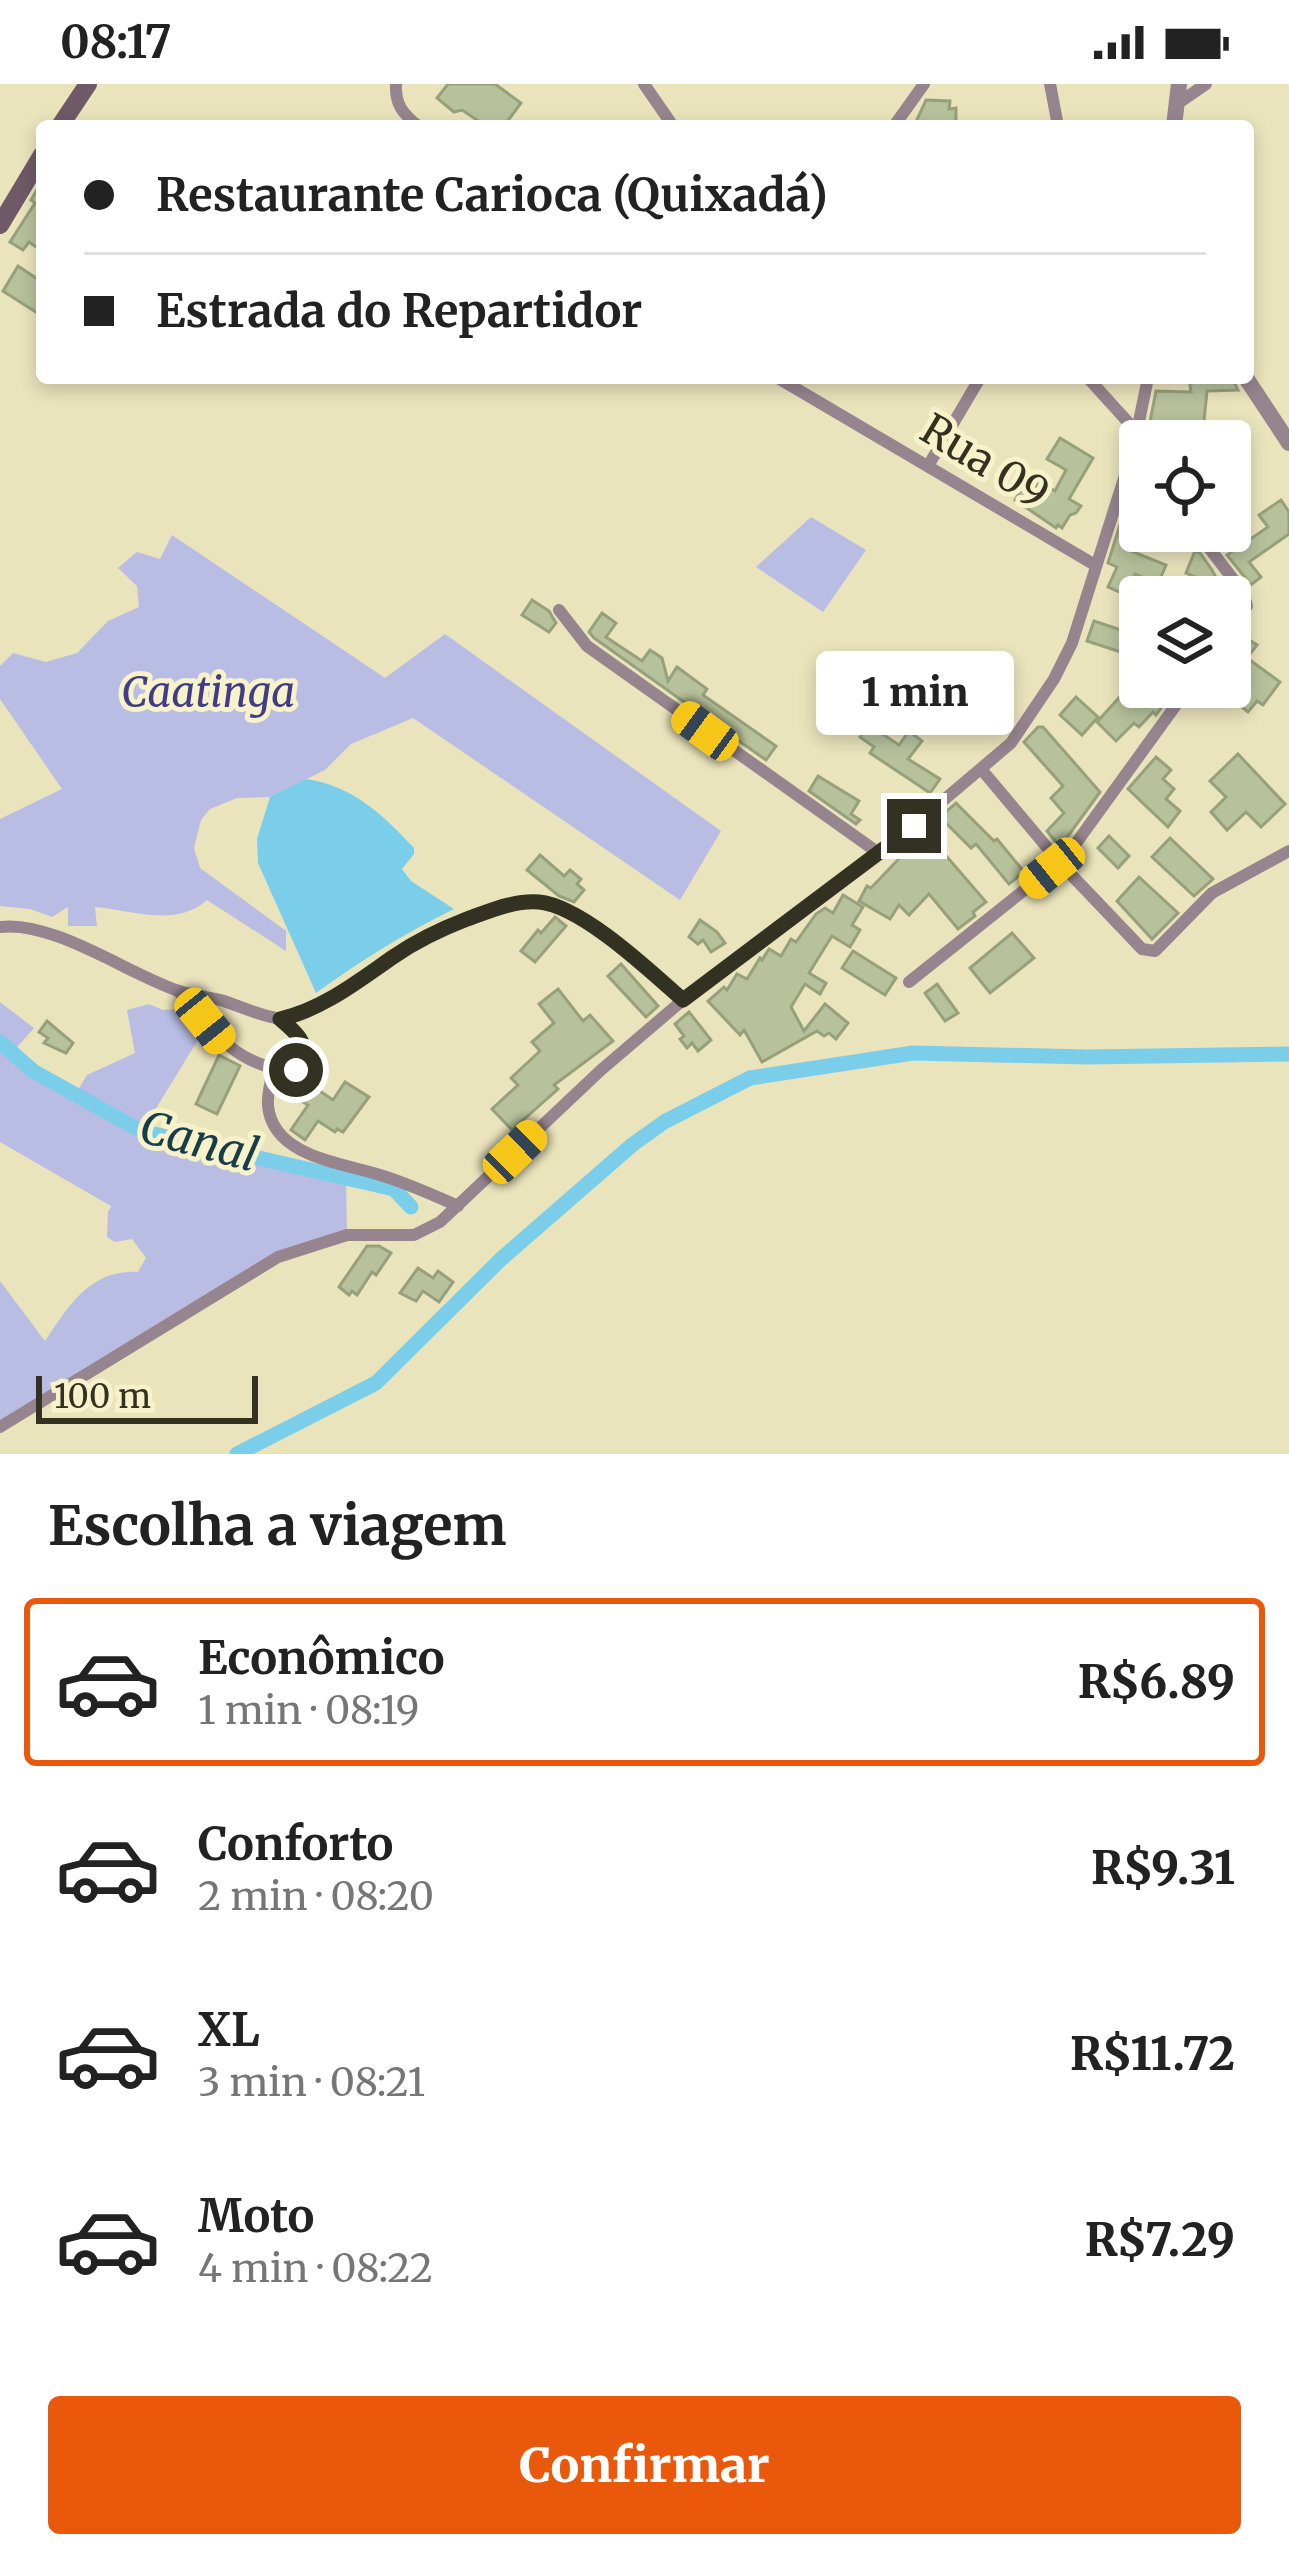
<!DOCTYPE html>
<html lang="pt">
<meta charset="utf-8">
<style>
body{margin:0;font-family:Merriweather,serif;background:#f2f2f2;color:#222;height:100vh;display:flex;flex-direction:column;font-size:45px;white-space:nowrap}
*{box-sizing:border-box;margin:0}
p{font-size:39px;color:#767676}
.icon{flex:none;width:66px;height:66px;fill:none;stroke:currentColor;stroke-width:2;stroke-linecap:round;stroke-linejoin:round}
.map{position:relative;height:1370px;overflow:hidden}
.details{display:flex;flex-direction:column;background:#fff;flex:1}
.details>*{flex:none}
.hud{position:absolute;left:36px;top:36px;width:1218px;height:264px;border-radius:12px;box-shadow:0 6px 18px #0003;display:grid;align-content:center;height:264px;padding:0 48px;background:#fff}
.controls{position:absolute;left:1119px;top:336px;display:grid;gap:24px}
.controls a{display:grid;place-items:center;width:132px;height:132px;border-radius:12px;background:#fff;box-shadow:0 6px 18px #0003;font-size:60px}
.scale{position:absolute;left:36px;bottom:30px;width:222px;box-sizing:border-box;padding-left:12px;border:6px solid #333121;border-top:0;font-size:33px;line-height:42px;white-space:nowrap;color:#333121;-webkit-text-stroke:9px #f7f2c9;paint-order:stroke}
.end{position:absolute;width:54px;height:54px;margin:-27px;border:15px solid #333121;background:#fff;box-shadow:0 0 0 6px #fff}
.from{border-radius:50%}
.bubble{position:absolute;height:84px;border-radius:12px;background:#fff;box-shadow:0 6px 18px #0003;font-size:39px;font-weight:800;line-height:84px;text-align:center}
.car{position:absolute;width:36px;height:72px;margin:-36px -18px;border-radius:15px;box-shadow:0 0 9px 3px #0007;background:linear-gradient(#f5c518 24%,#345 0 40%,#f5c518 0 76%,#345 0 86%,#f5c518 0)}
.hud b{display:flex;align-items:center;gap:42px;height:114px;font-size:45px}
.hud b+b{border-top:3px solid #e0e0e0}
.hud i{width:30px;height:30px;background:#222}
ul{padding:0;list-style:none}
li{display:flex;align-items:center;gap:36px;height:168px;margin:0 24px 18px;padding:0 24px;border:6px solid transparent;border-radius:12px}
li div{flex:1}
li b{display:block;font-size:45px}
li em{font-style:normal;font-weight:800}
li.active{border-color:#ea580c}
li>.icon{width:108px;height:108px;stroke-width:1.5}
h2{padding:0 48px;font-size:54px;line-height:144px}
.action{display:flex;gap:24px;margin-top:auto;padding:24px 48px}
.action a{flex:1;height:138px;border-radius:12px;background:#ea580c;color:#fff;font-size:48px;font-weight:800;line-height:138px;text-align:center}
.status{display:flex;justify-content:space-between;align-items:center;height:84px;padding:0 60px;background:#fff;direction:ltr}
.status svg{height:33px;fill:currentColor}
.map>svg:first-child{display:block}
</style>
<div class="status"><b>08:17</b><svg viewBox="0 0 49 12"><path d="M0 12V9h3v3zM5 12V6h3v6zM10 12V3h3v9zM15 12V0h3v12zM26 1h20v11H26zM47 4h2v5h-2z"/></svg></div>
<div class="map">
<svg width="1289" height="1370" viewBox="0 0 1289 1370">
<rect width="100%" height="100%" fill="#eae4bc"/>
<g fill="#b9bce3">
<polygon points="811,433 866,466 823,528 756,483"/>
<path d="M172,451L385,594L445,550L721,747L680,816L413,634L351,660L325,686L270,713L237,714L210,725L201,736L194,764L200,784L286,847V867L207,816C176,844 132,826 95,823L97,842H68V823L52,833L30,825L0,822V735L62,705L0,615V582L13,569L46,578L77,569L108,537L139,523L137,502L118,484L137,468L160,475Z"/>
<path d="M0,918L34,944L12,969L33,987L75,1011L87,991L135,969L127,926L149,920L163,926L181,925L201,951L142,1047L346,1094L347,1151L264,1179L0,1343V1197L45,1257C68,1223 90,1185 138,1188L146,1174L132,1155L115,1158L107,1153L108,1128L111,1122L0,1058Z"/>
</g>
<path fill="#7bceea" d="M306,695C353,702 382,730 414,764V770L402,785L411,797L454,825C405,849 360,877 316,909L258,779L257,755L270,713Z"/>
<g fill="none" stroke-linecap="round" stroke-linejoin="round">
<g stroke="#7bceea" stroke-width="15">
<polyline points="0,958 33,987 141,1047 394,1105 411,1123"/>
<polyline points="237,1370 376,1299 500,1176 632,1061 664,1038 750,994 913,969 1087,973 1289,970"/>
</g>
</g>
<g fill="#b7c29c" stroke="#96a17c" stroke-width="3">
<polygon points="448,0 495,0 521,19 504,42 486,42 462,26 454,28 437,14"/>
<polygon points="926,16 950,17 949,25 956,24 956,42 914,42"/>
<polygon points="42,97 42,167 29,158 23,166 10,158 35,119 31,116"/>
<polygon points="18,182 42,198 42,232 3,207"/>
<polygon points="1189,294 1232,294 1238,306 1207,307 1202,357 1152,357 1154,344 1149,343 1156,307 1191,308"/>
<polygon points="1060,354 1093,374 1069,415 1081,422 1076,429 1070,431 1062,444 1058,441 1056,444 1015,416 1022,404 1032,409 1038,397 1055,407 1066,386 1047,375"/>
<polygon points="1281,416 1289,428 1289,450 1249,478 1261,493 1251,501 1227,471 1268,443 1259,431"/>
<polygon points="1124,428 1140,434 1140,442 1131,467 1166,481 1158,500 1135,490 1126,511 1108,503 1117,483 1108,479"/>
<polygon points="1195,467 1200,469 1212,486 1221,503 1231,513 1187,513 1202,496 1186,489"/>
<polygon points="532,516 549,527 556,539 549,548 522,531"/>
<polygon points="602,529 616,539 606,553 642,577 650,566 662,574 668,597 677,583 707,605 703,611 776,662 766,676 594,554 589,548"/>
<polygon points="1094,537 1136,551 1130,571 1087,557"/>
<polygon points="1240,550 1257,561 1247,574 1280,598 1263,621 1257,617 1248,628 1216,603 1230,603 1230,555"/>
<polygon points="1138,603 1155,603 1168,615 1156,631 1153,628 1139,643 1134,639 1116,657 1097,638 1126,606 1131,611"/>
<polygon points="1076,613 1098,633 1082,651 1060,631"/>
<polygon points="869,641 899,661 909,647 922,657 908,675 940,695 930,709 870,669 874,663 860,653"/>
<polygon points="1038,643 1043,643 1100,708 1060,763 1047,747 1064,729 1051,714 1063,702 1024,658"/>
<polygon points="1238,670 1285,720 1261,743 1246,728 1227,746 1211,728 1226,713 1210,697"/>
<polygon points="1156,673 1171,686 1163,695 1174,705 1166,715 1180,727 1168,743 1128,705"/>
<polygon points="818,692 859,717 851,730 860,736 856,740 809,707"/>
<polygon points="956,719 994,757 997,755 1024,788 1009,800 976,760 971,764 940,733"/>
<polygon points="929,752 986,818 973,828 975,832 958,845 929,810 909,831 899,821 890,835 859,817 867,802 871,804 910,763 913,767"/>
<polygon points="1109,752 1129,772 1118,784 1098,764"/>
<polygon points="1170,754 1213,795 1194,812 1152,773"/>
<polygon points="540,771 564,792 570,786 581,795 577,800 584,806 574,818 559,812 527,786"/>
<polygon points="1139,793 1178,829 1152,855 1117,817"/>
<polygon points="843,811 863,823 852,841 860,846 850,863 832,852 809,889 826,899 820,910 805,900 791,923 804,947 825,920 848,939 836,955 829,949 824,952 817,947 762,978 744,946 740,951 708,917 724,903 727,906 737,890 747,895 760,874 762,876 769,865 781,872 791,855 796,858 816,830 825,824 833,829"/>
<polygon points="555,833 566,842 535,878 521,867 538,846 541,849"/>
<polygon points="700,836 717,848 725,859 711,868 703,856 698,860 689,853"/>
<polygon points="1012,849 1034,874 990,909 970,884"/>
<polygon points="853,867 896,894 885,911 842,884"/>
<polygon points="621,880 658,922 646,933 608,892"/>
<polygon points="937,900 958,929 945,937 925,909"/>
<polygon points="558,905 583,937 590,931 613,957 554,1001 558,1005 512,1046 492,1025 518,1001 511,994 540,967 532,958 554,939 539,920"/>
<polygon points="689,928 711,956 698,967 692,959 687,964 680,955 684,952 675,940"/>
<polygon points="47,937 73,959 66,969 44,959 48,954 39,948"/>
<polygon points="219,971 240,982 217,1030 196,1020"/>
<polygon points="345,998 369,1013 343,1048 337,1045 335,1048 318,1037 305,1056 291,1046 308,1021 303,1018 314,1003 333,1016"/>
<polygon points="367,1162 379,1162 391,1169 376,1191 372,1188 357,1211 352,1207 349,1211 339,1203"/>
<polygon points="418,1184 433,1194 438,1187 453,1198 439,1218 423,1207 416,1217 400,1209"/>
</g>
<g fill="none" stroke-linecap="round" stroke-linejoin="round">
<g stroke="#96858f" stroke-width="12">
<path d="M396,0C395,20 402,29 418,42"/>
<polyline points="644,0 673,42"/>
<polyline points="1050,0 1058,42"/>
<polyline points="1177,20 1206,0"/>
<polyline points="894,42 924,0"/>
<polyline points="778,294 1095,481"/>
<polyline points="1088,294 1136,347"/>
<polyline points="928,382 980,294"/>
<polyline points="1196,447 1243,508 1247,522 1230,545"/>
<polyline points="559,526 587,562 880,770"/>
<polyline points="982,686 1061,780 1142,865 1155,867 1212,809 1289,767"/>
<path d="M0,843C53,836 128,890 179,907C194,912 209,913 224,917C241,923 259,931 276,934C299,938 324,918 343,907C369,892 393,871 419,856C451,840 505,814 541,818C584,823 650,887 683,916"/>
<polyline points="909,898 1052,784 1061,780 1189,603"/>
<path d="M178,907C216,948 230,978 290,988L301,980C309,957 296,949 280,935"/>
<path d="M273,985C271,997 267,1010 268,1022C273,1073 343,1079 380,1091C407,1099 433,1111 458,1122"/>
<polyline points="0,1343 278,1173 347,1151 414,1151 440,1138 601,986 683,916 880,770 1011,659 1054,595 1072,559 1133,366 1148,294"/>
</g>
<g stroke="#96858f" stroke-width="16">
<polyline points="1174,42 1179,0"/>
<polyline points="1246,294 1289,359"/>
</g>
<g stroke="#705967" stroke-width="18">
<polyline points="60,42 88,0"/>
<polyline points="0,141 42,71"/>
</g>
</g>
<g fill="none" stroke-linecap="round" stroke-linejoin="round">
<path stroke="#333121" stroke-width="15" d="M296,986C314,963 298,950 280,935C323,925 357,898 393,873C416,857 441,845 467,835C490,827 514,816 539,818C582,822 650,887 683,916L914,742"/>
</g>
<g text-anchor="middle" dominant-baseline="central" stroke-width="10" stroke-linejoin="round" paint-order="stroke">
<g font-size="42" fill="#333121" stroke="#f7f2c9">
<text transform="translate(985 377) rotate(31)">Rua 09</text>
</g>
<g font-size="42" font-style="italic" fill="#403c86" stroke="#f7f2c9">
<text x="208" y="608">Caatinga</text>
</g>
<g font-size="45" font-style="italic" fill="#163d49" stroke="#f7f2c9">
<text transform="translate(199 1057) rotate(15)">Canal</text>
</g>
</g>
</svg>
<div class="controls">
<a><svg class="icon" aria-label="locate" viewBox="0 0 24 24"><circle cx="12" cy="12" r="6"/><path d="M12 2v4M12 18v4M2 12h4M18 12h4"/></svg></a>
<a><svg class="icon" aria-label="layers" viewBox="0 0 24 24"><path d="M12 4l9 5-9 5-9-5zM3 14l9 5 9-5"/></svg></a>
</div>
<div class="scale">100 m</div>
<i class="end from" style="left:296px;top:986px"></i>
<i class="end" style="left:914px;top:742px"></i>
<div class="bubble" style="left:816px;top:567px;width:198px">1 min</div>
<i class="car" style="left:705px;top:647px;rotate:306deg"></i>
<i class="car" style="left:1052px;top:784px;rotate:231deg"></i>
<i class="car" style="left:205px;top:937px;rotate:141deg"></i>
<i class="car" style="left:515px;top:1068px;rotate:46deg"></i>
<div class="hud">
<b><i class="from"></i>Restaurante Carioca (Quixadá)</b>
<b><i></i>Estrada do Repartidor</b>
</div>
</div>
<section class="details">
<h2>Escolha a viagem</h2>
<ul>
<li class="active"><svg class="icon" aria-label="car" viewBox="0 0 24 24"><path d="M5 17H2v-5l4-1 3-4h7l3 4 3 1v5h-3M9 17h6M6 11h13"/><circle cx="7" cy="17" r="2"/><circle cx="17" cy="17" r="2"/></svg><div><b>Econômico</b><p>1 min · 08:19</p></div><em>R$6.89</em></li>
<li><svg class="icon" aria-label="car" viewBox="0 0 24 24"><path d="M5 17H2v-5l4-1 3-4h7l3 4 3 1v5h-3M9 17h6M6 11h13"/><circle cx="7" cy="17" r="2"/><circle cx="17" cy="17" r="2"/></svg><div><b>Conforto</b><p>2 min · 08:20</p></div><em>R$9.31</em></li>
<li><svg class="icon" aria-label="car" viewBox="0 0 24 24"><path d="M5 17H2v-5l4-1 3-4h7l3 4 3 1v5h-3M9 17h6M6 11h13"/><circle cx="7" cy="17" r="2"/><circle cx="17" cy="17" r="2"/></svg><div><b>XL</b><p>3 min · 08:21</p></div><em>R$11.72</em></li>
<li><svg class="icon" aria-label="car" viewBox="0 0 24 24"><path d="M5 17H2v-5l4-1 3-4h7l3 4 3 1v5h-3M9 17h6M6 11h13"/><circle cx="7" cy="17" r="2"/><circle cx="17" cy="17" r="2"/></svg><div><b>Moto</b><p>4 min · 08:22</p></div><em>R$7.29</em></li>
</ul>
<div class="action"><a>Confirmar</a></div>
</section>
